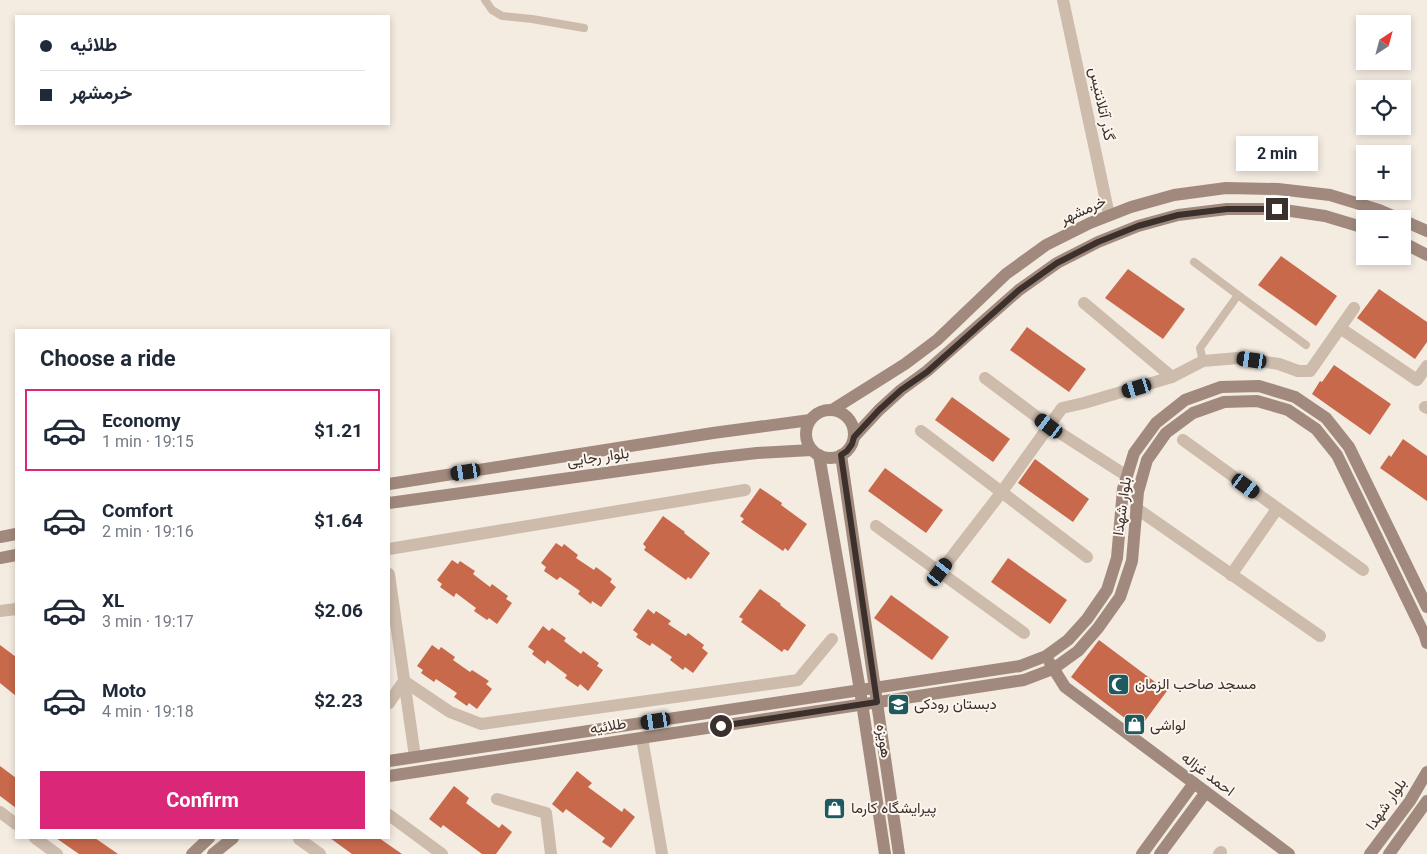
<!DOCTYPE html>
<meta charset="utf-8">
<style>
body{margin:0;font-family:Roboto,Vazirmatn,sans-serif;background:#f2f2f3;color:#1f2937;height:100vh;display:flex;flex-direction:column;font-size:19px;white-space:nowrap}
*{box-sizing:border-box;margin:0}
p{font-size:16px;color:#747a83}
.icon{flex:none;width:28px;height:28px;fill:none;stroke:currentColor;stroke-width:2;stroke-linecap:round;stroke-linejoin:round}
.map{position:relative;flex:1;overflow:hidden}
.details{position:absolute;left:15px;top:329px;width:375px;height:510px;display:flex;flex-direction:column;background:#fff;border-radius:0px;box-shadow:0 2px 8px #0003}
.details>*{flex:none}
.guide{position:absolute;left:15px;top:15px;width:375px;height:110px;border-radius:0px;box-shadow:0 2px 8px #0003;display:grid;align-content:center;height:110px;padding:0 25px;background:#fff}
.needle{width:32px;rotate:36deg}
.fabs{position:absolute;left:1356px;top:15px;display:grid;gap:10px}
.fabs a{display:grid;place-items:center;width:55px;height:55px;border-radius:0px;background:#fff;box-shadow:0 2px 8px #0003;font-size:25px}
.end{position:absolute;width:22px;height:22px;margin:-11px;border:6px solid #3b302b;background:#fff;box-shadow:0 0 0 2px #fff}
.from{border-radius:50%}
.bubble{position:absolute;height:35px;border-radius:0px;background:#fff;box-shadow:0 2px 8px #0003;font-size:16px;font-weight:700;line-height:35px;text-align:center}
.car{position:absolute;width:15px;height:30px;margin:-15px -8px;border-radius:6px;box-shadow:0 0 4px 1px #0007;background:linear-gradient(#222 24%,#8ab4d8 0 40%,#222 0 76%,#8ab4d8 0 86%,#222 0)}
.guide b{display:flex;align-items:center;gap:18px;height:48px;font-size:19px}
.guide b+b{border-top:1px solid #e0e1e3}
.guide i{width:12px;height:12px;background:#1f2937}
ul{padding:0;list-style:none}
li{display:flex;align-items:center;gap:15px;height:82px;margin:0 10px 8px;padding:0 15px;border:2px solid transparent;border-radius:0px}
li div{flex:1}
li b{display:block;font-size:19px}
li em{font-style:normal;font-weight:700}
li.current{border-color:#db2777}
li>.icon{width:45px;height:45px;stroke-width:1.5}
h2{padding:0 25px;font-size:22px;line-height:60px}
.button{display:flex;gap:10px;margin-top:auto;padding:10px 25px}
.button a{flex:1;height:58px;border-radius:0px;background:#db2777;color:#fff;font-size:20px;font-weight:700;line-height:58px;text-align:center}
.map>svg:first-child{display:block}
</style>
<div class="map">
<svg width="1427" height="854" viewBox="0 0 1427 854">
<rect width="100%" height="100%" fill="#f4ebe1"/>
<g fill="#c8694b">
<polygon points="1281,256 1337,296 1316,326 1258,285"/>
<polygon points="1128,269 1185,309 1163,339 1105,298"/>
<polygon points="1379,289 1427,322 1427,342 1415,359 1357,318"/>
<polygon points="1027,327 1086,369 1069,392 1010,350"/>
<polygon points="1334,365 1391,404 1370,435 1312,394 1320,381 1322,382"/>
<polygon points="952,397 1010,439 993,462 935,420"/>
<polygon points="1403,439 1427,456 1427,501 1380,468 1389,455 1391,457"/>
<polygon points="1035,459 1089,499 1073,522 1018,483"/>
<polygon points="885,468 943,510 926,533 868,491"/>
<polygon points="760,488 782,503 781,505 807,524 788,551 785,548 783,551 741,522 744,519 740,516"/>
<polygon points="663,516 685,532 684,533 710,553 691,579 688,577 686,580 644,550 646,547 643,544"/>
<polygon points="556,543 562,547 564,544 578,555 576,558 594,570 596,567 612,579 610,582 616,587 601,607 592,601 591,604 578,594 580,591 560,577 557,580 544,571 546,567 541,563"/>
<polygon points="1008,558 1067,600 1050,624 991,582"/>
<polygon points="452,560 458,564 460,561 475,571 473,574 490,587 492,584 508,596 506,599 512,603 497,624 489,618 487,620 474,611 476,608 456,593 454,597 440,587 442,584 437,580"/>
<polygon points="760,589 781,604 780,605 806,625 788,651 784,649 782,652 741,622 743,619 739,617"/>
<polygon points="891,595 949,637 932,660 874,618"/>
<polygon points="648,609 654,614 656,611 671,621 668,624 686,636 688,633 704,645 702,648 708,653 693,673 685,667 683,670 670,660 672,657 652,643 650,646 636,637 638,634 633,630"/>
<polygon points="543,626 549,631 552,628 566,638 564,641 581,654 583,651 599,663 597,666 603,670 588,691 580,684 578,687 565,678 567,675 547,660 545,664 532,654 534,651 528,647"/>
<polygon points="1099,640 1167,691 1139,729 1071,677"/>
<polygon points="0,645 16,657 16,696 0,683"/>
<polygon points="432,645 439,650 441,647 455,657 453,660 470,672 472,670 489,681 486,684 492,689 477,709 469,703 467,706 454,697 457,693 436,679 434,682 421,673 423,670 417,666"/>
<polygon points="0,766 16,778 16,808 0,796"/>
<polygon points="577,771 592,783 588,787 622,812 624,808 635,817 611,848 602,842 605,838 566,809 563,813 552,804"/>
<polygon points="454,786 469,798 466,803 499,828 502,824 512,832 496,854 482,854 443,825 441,828 429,819"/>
<polygon points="56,838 95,838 118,854 79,854"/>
<polygon points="330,838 379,838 402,854 352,854"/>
</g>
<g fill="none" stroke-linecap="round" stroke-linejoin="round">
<g stroke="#cdbbac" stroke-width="8">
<polyline points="485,0 492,10 502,16 532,19 584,28"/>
<polyline points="1194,262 1238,295 1200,348 1203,361"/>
<polyline points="1238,295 1306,345"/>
</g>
<g stroke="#cdbbac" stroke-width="12">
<polyline points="1063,0 1109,215"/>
<polyline points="1084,303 1172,377"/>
<polyline points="1340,328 1417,380 1427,366"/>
<polyline points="985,378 1049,426 1062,408 1084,403 1172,377 1203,361 1238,358 1279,364 1298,371 1310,371 1354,308"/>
<polyline points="1425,407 1427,408"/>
<polyline points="921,431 1087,557"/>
<polyline points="1183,440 1363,570"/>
<polyline points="1136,508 1320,636"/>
<polyline points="876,526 1024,633"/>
<polyline points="389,549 745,490"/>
<polyline points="940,572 1001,493 1049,426 1127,476"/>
<polyline points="389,574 415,757"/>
<polyline points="1231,575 1277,509"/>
<polyline points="0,611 16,609"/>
<polyline points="389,703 404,681 450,712 481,724 798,680 832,639"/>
<polyline points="642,738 662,854"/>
<polyline points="497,799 546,813 551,854"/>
<polyline points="0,812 16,824"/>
<polyline points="389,815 442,854"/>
<polyline points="35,838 57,854"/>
<polyline points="299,839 320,854"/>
<polyline points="1219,854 1221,852"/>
</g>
<g stroke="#a18a7d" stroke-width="12">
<polyline points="1402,220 1427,231"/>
<polyline points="1402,242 1427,255"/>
<polyline points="832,410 905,364 937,340 1006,274 1046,245 1090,223 1131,207 1174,195 1226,188 1278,189 1330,195 1379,210 1400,219"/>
<circle cx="830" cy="434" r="24"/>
<polyline points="854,437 879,410 901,390 927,371 1019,290 1057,263 1098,242 1138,226 1178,215 1227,209 1277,209 1325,216 1365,228"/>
<polyline points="819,455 860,690 885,854"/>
<polyline points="841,455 899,854"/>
<polyline points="389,484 713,433 810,420"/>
<polyline points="389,503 713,458 757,453 812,450"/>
<polyline points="0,537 16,534"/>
<polyline points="0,558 16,555"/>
<polyline points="1050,663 1065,687 1289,854"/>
<polyline points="389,761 1020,666 1046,656 1068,640 1087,619 1107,590 1117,558 1123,489 1134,453 1156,423 1185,400 1221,387 1259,386 1295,397 1326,418 1349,447 1427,607"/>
<polyline points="389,776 1024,680 1053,669 1078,651 1098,628 1120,597 1132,561 1138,492 1147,460 1166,433 1193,413 1224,402 1257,401 1288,410 1316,429 1337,455 1425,636 1427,643"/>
<polyline points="192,854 209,838"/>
<polyline points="213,854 233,838"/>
<polyline points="1142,854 1194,783"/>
<polyline points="1160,854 1206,792"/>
<polyline points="1370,854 1410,801 1427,772"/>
<polyline points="1389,854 1427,801"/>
</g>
</g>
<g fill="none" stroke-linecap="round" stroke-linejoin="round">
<polyline stroke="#3b302b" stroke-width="6" points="721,726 877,702 841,455 847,451 852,444 854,437 879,410 901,390 927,372 1019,290 1057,263 1098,242 1138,226 1178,215 1227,209 1277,209"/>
</g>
<defs>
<symbol id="mosque-square" viewBox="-11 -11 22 22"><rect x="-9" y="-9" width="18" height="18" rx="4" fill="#1f5a5e" stroke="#fbf5ee"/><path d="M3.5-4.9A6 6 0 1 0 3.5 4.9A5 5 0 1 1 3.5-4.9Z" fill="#fff"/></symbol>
<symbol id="school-square" viewBox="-11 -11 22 22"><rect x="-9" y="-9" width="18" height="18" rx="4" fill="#1f5a5e" stroke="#fbf5ee"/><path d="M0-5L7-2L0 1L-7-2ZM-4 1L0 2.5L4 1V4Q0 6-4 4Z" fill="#fff"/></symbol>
<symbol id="shop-square" viewBox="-11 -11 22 22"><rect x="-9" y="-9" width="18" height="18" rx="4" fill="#1f5a5e" stroke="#fbf5ee"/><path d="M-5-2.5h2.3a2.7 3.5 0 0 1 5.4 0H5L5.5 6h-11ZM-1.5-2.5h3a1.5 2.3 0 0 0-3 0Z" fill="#fff"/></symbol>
</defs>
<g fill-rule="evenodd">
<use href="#mosque-square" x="1106" y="672" width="25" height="25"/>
<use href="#school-square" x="886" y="692" width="25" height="25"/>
<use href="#shop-square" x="1122" y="712" width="25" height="25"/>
<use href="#shop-square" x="822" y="796" width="25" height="25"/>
</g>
<g text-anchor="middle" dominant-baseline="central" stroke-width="4" stroke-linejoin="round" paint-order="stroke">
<g font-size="15" fill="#3b302b" stroke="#fbf5ee">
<text transform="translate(1102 104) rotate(78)">گذر آتلانتیس</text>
<text transform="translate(1083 210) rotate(-24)">خرمشهر</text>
<text transform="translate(598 457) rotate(-8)">بلوار رجایی</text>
<text transform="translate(1122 506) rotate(-82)">بلوار شهدا</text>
<text transform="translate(608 726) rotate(-9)">طلائیه</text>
<text transform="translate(884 741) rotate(81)">هویزه</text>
<text transform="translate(1208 774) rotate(37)">احمد غزاله</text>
<text transform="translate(1386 804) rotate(-55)">بلوار شهدا</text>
</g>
<g font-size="15" fill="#3b302b" stroke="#fbf5ee" text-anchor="start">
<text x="1135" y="684">مسجد صاحب الزمان</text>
<text x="914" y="704">دبستان رودکی</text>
<text x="1150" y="725">لواشی</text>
<text x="851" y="808">پیرایشگاه کارما</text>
</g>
</g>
</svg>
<div class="fabs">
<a><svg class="needle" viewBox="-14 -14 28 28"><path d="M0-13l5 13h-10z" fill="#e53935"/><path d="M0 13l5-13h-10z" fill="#747a83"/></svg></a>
<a><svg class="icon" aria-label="locate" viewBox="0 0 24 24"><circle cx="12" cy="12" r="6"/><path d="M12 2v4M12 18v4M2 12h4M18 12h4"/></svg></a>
<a>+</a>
<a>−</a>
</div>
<i class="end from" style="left:721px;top:726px"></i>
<i class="end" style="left:1277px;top:209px"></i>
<div class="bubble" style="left:1236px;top:136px;width:82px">2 min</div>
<i class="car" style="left:1252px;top:360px;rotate:278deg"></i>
<i class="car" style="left:1137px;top:388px;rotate:253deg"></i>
<i class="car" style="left:1049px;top:426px;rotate:307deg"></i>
<i class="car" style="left:466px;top:472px;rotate:261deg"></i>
<i class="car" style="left:1246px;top:486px;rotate:126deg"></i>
<i class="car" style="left:940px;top:572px;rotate:37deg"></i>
<i class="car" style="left:656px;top:721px;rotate:261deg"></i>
<div class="guide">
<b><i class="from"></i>طلائیه</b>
<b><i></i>خرمشهر</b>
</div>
<section class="details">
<h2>Choose a ride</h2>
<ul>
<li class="current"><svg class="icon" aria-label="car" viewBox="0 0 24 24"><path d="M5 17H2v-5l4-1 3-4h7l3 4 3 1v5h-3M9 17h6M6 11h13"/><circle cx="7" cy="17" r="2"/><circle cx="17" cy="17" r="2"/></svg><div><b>Economy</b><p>1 min · 19:15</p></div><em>$1.21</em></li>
<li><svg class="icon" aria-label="car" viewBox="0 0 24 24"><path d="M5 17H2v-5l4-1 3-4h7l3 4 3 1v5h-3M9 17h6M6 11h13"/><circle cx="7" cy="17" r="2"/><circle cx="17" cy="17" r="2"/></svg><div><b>Comfort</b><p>2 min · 19:16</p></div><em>$1.64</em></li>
<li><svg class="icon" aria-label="car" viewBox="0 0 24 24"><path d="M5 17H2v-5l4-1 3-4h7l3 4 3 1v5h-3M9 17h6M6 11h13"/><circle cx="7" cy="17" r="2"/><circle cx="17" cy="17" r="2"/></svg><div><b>XL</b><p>3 min · 19:17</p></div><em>$2.06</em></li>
<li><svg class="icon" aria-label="car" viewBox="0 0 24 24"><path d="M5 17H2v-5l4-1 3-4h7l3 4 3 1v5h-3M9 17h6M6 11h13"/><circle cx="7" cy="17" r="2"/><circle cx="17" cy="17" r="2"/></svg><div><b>Moto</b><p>4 min · 19:18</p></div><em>$2.23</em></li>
</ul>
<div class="button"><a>Confirm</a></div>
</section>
</div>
